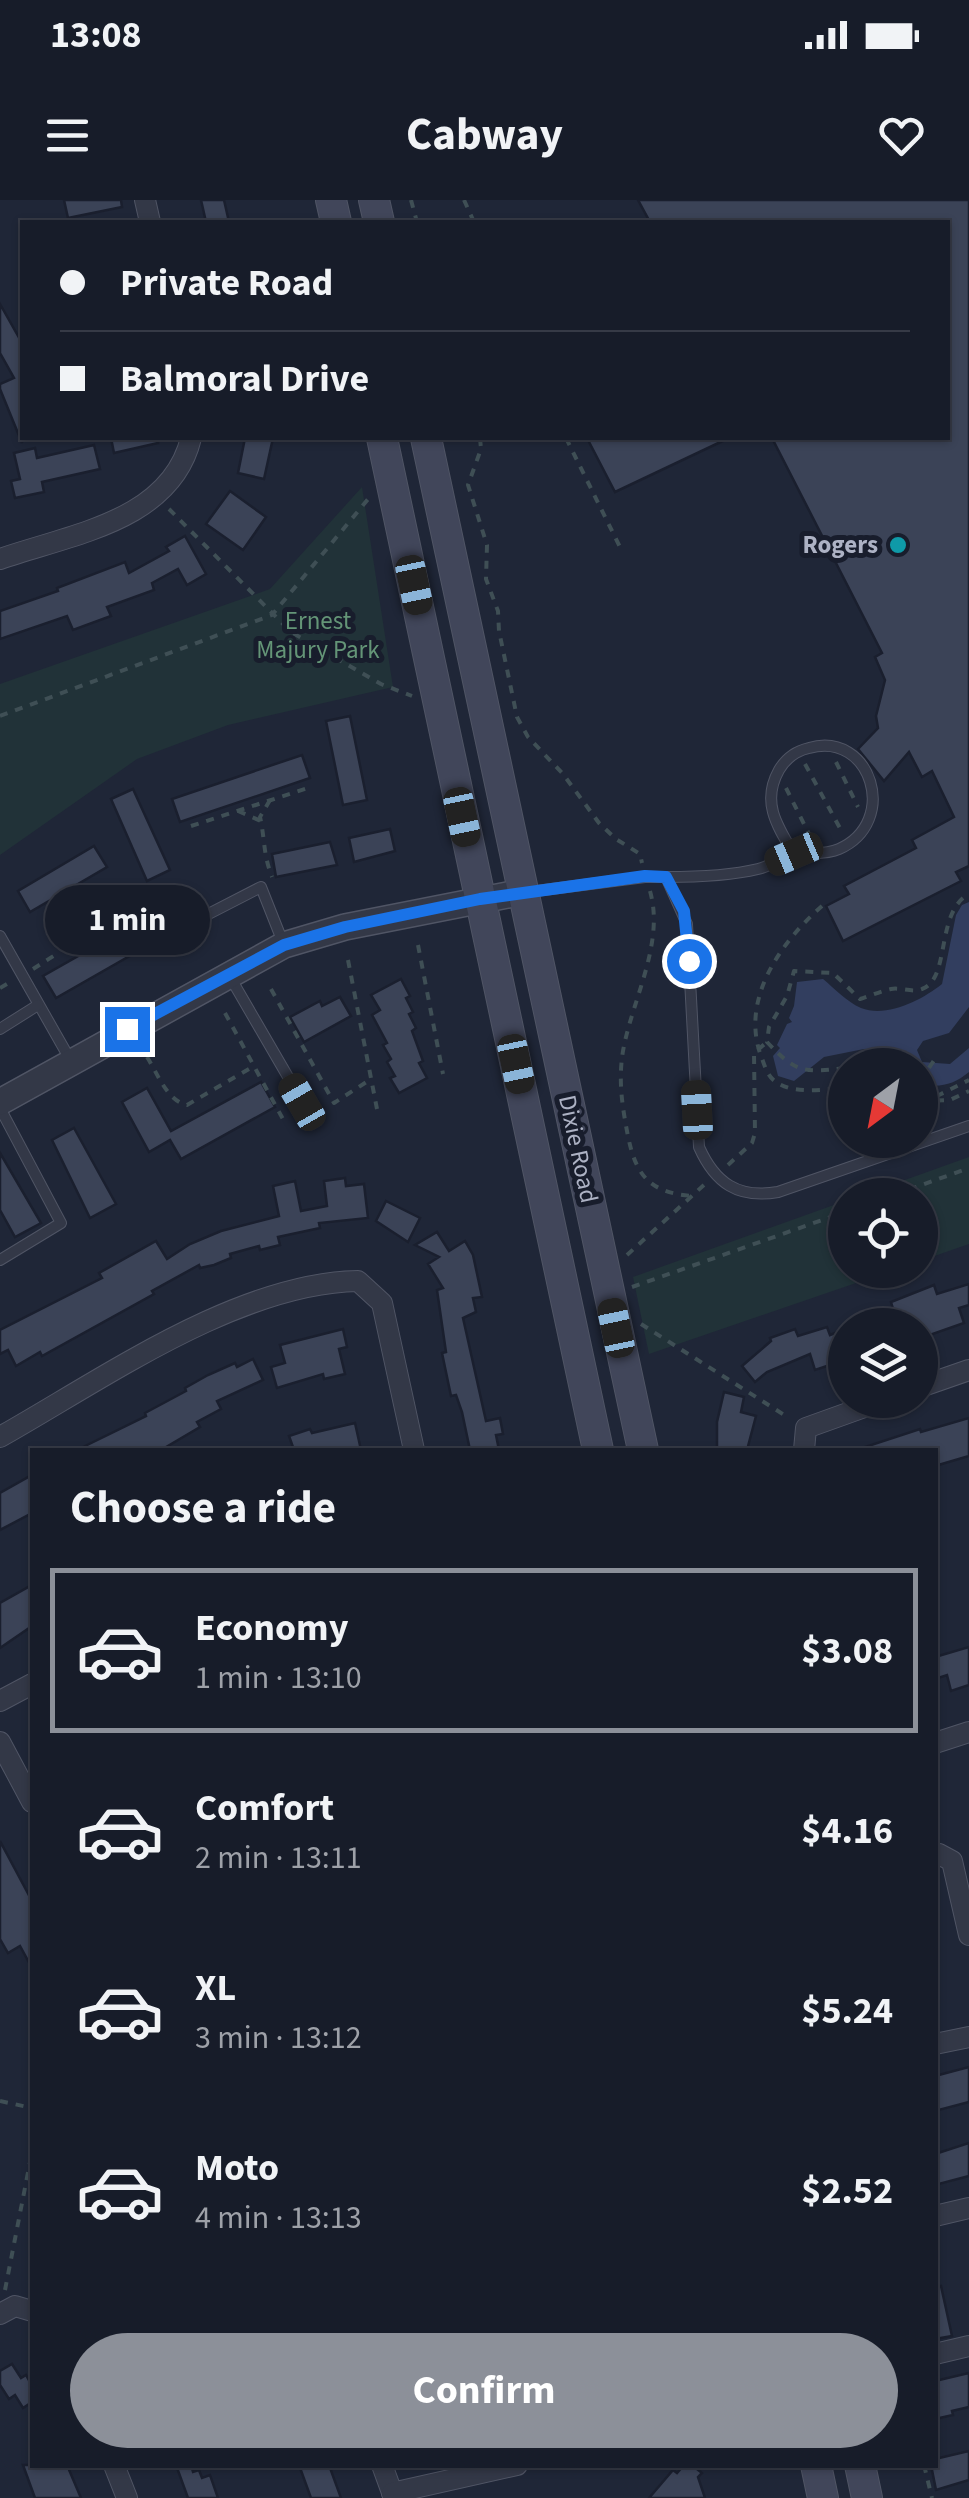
<!DOCTYPE html>
<meta charset="utf-8">
<style>
body{margin:0;font-family:"Source Sans 3",sans-serif;background:#242935;color:#f1f3f6;height:100vh;display:flex;flex-direction:column;font-size:38px;white-space:nowrap}
*{box-sizing:border-box;margin:0}
p{font-size:32px;color:#9ea1a8}
.icon{flex:none;width:55px;height:55px;fill:none;stroke:currentColor;stroke-width:2;stroke-linecap:round;stroke-linejoin:round}
.map{position:relative;flex:1;overflow:hidden}
.sheet{position:absolute;left:30px;top:1248px;width:908px;height:1020px;display:flex;flex-direction:column;background:#171c29;border-radius:0px;box-shadow:0 2px 8px #0004,0 0 0 2px #363a46}
.sheet>*{flex:none}
.banner{position:absolute;left:20px;top:20px;width:930px;height:220px;border-radius:0px;box-shadow:0 2px 8px #0004,0 0 0 2px #363a46;display:grid;align-content:center;height:220px;padding:0 40px;background:#171c29}
.needle{width:65px;rotate:212deg}
.buttons{position:absolute;left:828px;top:848px;display:grid;gap:20px}
.buttons a{display:grid;place-items:center;width:110px;height:110px;border-radius:50%;background:#171c29;box-shadow:0 2px 8px #0004,0 0 0 2px #363a46;font-size:50px}
.end{position:absolute;width:45px;height:45px;margin:-22px;border:12px solid #1a73e8;background:#fff;box-shadow:0 0 0 5px #fff}
.from{border-radius:50%}
.bubble{position:absolute;height:70px;border-radius:35px;background:#171c29;box-shadow:0 2px 8px #0004,0 0 0 2px #363a46;font-size:32px;font-weight:700;line-height:70px;text-align:center}
.car{position:absolute;width:30px;height:60px;margin:-30px -15px;border-radius:12px;box-shadow:0 0 8px 2px #0007;background:linear-gradient(#222 24%,#8ab4d8 0 40%,#222 0 76%,#8ab4d8 0 86%,#222 0)}
.banner b{display:flex;align-items:center;gap:35px;height:95px;font-size:38px}
.banner b+b{border-top:2px solid #363a46}
.banner i{width:25px;height:25px;background:#f1f3f6}
ul{padding:0;list-style:none}
li{display:flex;align-items:center;gap:30px;height:165px;margin:0 20px 15px;padding:0 20px;border:5px solid transparent;border-radius:0px}
li div{flex:1}
li b{display:block;font-size:38px}
li em{font-style:normal;font-weight:700}
li.current{border-color:#8c9099}
li>.icon{width:90px;height:90px;stroke-width:1.5}
h2{padding:0 40px;font-size:45px;line-height:120px}
.action{display:flex;gap:20px;margin-top:auto;padding:20px 40px}
.action a{flex:1;height:115px;border-radius:60px;background:#8c9099;color:#fff;font-size:40px;font-weight:700;line-height:115px;text-align:center}
.status{display:flex;justify-content:space-between;align-items:center;height:70px;padding:0 50px;background:#171c29;direction:ltr}
.status svg{height:28px;fill:currentColor}
header{display:flex;justify-content:space-between;align-items:center;height:130px;padding:0 40px;background:#171c29;font-size:45px;font-weight:700}
.map>svg:first-child{display:block}
</style>
<div class="status"><b>13:08</b><svg viewBox="0 0 49 12"><path d="M0 12V9h3v3zM5 12V6h3v6zM10 12V3h3v9zM15 12V0h3v12zM26 1h20v11H26zM47 4h2v5h-2z"/></svg></div>
<header><svg class="icon" aria-label="menu" viewBox="0 0 24 24"><path d="M4 6h16M4 12h16M4 18h16"/></svg>Cabway<svg class="icon" aria-label="heart" viewBox="0 0 24 24"><path d="M12 20l-8-8c-3-5 5-10 8-4 3-6 11-1 8 4z"/></svg></header>
<div class="map">
<svg width="969" height="2298" viewBox="0 0 969 2298">
<rect width="100%" height="100%" fill="#1f2637"/>
<g fill="#213238">
<polygon points="362,287 393,487 228,525 137,559 0,655 0,484 270,389"/>
<polygon points="969,957 969,1044 920,1061 920,995 863,995"/>
<polygon points="845,1001 845,1070 894,1070 649,1154 633,1077"/>
</g>
<path fill="#323e5f" d="M969,702V807L949,833L923,841L917,850L922,862L950,864L969,848V872C953,885 940,888 920,884V865H889L864,849L824,857L794,881L778,876L773,856L780,848L777,845L787,824L792,822L789,818L794,806L797,782L823,779C835,789 847,802 861,808C887,818 922,800 942,784L956,715L962,705Z"/>
<g fill="#3b4357" stroke="#1a1f2e" stroke-width="2.5">
<polygon points="64,0 121,0 122,7 68,18"/>
<polygon points="201,0 224,0 229,22 206,22"/>
<polygon points="638,0 969,0 969,666 956,672 961,681 843,741 826,706 849,694 844,686 916,648 912,640 954,617 932,571 922,577 909,552 884,581 858,549 878,528 876,516 885,480 875,457 882,453 772,238 948,238 948,22 650,22"/>
<polygon points="0,104 22,143 22,243 0,189 0,184 14,178 0,153"/>
<polygon points="111,238 158,238 158,243 114,253"/>
<polygon points="245,238 273,238 264,279 238,273"/>
<polygon points="587,238 729,238 615,292"/>
<polygon points="94,245 100,269 42,282 44,292 15,298 11,281 20,279 14,253 35,248 37,258"/>
<polygon points="230,291 266,317 243,350 206,324"/>
<polygon points="185,336 206,374 187,385 178,369 152,383 154,390 107,407 111,416 73,430 67,416 0,439 0,411 58,391 57,388 125,362 129,373 169,351 166,347"/>
<polygon points="350,516 367,600 343,605 326,521"/>
<polygon points="302,555 310,578 180,622 172,599"/>
<polygon points="133,589 170,670 147,681 111,599"/>
<polygon points="390,629 395,651 354,662 349,638"/>
<polygon points="330,642 337,665 276,677 272,654"/>
<polygon points="94,646 107,667 30,712 18,691"/>
<polygon points="163,708 175,730 56,798 43,776"/>
<polygon points="401,779 410,796 406,798 413,812 409,814 416,828 412,831 423,861 419,863 427,878 399,893 390,878 395,876 387,862 391,859 383,845 387,843 372,815 380,810 371,795"/>
<polygon points="340,797 351,816 304,842 290,817 320,801 322,806"/>
<polygon points="261,882 275,907 181,959 170,940 149,952 122,902 147,888 171,931"/>
<polygon points="74,928 116,1004 90,1018 52,940"/>
<polygon points="0,953 41,1023 15,1037 0,1010"/>
<polygon points="345,978 346,986 364,984 368,1018 319,1023 320,1028 278,1037 280,1045 260,1050 259,1046 230,1054 231,1058 214,1065 200,1068 199,1065 152,1091 154,1094 42,1156 40,1152 16,1166 8,1150 0,1154 0,1130 102,1078 99,1073 156,1041 167,1059 190,1044 221,1031 279,1016 273,986 295,981 301,1011 327,1006 324,981"/>
<polygon points="386,1001 420,1018 408,1042 376,1021"/>
<polygon points="437,1032 449,1051 465,1041 473,1055 482,1097 473,1098 476,1112 463,1118 486,1221 500,1218 503,1234 496,1235 499,1250 470,1250 462,1212 456,1195 451,1196 442,1153 446,1152 437,1090 443,1088 428,1064 439,1057 415,1045"/>
<polygon points="969,1084 969,1105 959,1108 964,1123 927,1136 923,1125 853,1125 852,1122 893,1109 891,1102 934,1085 937,1094"/>
<polygon points="827,1127 830,1135 845,1129 845,1160 815,1170 810,1154 767,1172 755,1182 742,1166 771,1141 770,1138 795,1129 798,1136"/>
<polygon points="343,1129 347,1147 339,1149 345,1174 324,1179 323,1174 277,1188 271,1167 285,1163 280,1145"/>
<polygon points="253,1159 263,1180 217,1201 221,1209 197,1222 200,1227 161,1250 77,1250 146,1216 145,1213 186,1191 185,1188 208,1175 235,1163 237,1167"/>
<polygon points="724,1192 744,1197 741,1212 756,1216 747,1250 717,1250 717,1222"/>
<polygon points="969,1218 969,1256 935,1266 935,1250 866,1250 865,1247 920,1229 921,1232"/>
<polygon points="355,1223 361,1250 294,1250 289,1236 310,1229 312,1233"/>
<polygon points="32,1275 32,1313 0,1330 0,1293"/>
<polygon points="32,1385 32,1426 0,1448 0,1403"/>
<polygon points="969,1447 969,1485 951,1491 947,1475 935,1479 935,1457"/>
<polygon points="0,1641 32,1701 32,1768 20,1746 8,1753 0,1739"/>
<polygon points="969,1867 969,1902 935,1911 935,1876"/>
<polygon points="969,1943 969,1976 935,1985 935,1954"/>
<polygon points="941,2086 952,2136 935,2139 935,2087"/>
<polygon points="12,2164 21,2178 26,2175 32,2186 32,2202 23,2208 15,2195 9,2199 0,2185 0,2171"/>
<polygon points="969,2173 969,2207 952,2211 953,2215 935,2219 935,2181"/>
<polygon points="969,2251 969,2280 936,2290 931,2265 935,2265 935,2259"/>
<polygon points="23,2265 67,2265 81,2298 35,2298"/>
<polygon points="176,2265 191,2265 193,2272 199,2270 202,2278 210,2275 218,2298 188,2298"/>
<polygon points="299,2265 329,2265 341,2298 311,2298"/>
<polygon points="684,2265 692,2265 702,2273 698,2277 705,2298 649,2298 673,2270 677,2273"/>
</g>
<g fill="none" stroke-linecap="round" stroke-linejoin="round">
<defs>
<g id="service">
<path d="M666,677C696,677 729,676 758,669C771,666 782,657 794,655C810,651 823,656 839,649C900,622 871,530 809,548C796,551 786,558 779,570C761,602 777,626 794,654"/>
<path d="M528,692L645,677H666L687,724L699,947C715,983 738,999 778,992L969,926"/>
<polyline points="189,724 261,687 284,745"/>
<polyline points="0,736 71,861"/>
<polyline points="230,777 302,901"/>
<polyline points="0,829 38,805"/>
<polyline points="0,908 61,1023 0,1060"/>
</g>
<g id="minor">
<polyline points="145,0 150,22"/>
<path d="M0,359C72,334 171,321 191,238"/>
<polyline points="920,1187 969,1170"/>
<path d="M0,1237C103,1179 238,1083 358,1081L382,1103L414,1250"/>
<polyline points="804,1250 806,1228 884,1200"/>
<polyline points="0,1501 32,1484"/>
<polyline points="0,1542 32,1602"/>
<polyline points="935,1543 969,1532"/>
<polyline points="935,1655 939,1654 952,1661 969,1735"/>
<polyline points="935,1844 969,1837"/>
<polyline points="935,2016 969,2008"/>
<polyline points="0,2114 15,2106 32,2111"/>
<polyline points="935,2154 969,2146"/>
<polyline points="114,2265 127,2298"/>
<polyline points="382,2265 394,2298"/>
<polyline points="392,2293 517,2265"/>
</g>
<polyline id="tertiary" points="0,902 284,745 345,727 523,692"/>
<g id="secondary">
<polyline points="331,0 336,22"/>
<polyline points="374,0 379,22"/>
<polyline points="382,238 598,1250"/>
<polyline points="426,238 643,1250"/>
<polyline points="816,2265 823,2298"/>
<polyline points="860,2265 867,2298"/>
</g>
</defs>
<use href="#service" stroke="#505565" stroke-width="12"/>
<use href="#minor" stroke="#505565" stroke-width="22"/>
<use href="#tertiary" stroke="#505565" stroke-width="28"/>
<use href="#secondary" stroke="#505565" stroke-width="32"/>
<g stroke="#3f4f55" stroke-width="4" stroke-dasharray="8 8" stroke-linecap="butt">
<polyline points="411,0 417,22"/>
<polyline points="464,0 474,22"/>
<polyline points="480,238 481,249 468,285 487,345 486,379 498,411 499,431 517,517 528,537 563,574 599,623 616,639 640,654 642,663"/>
<polyline points="566,238 620,347"/>
<polyline points="169,309 291,432 381,484 412,496"/>
<polyline points="0,516 272,415 369,298"/>
<polyline points="836,562 858,607"/>
<polyline points="805,564 841,630"/>
<polyline points="786,588 811,638"/>
<path d="M270,600L260,617C265,639 263,654 272,677"/>
<polyline points="238,611 261,621"/>
<polyline points="191,626 311,587"/>
<path d="M650,691C665,743 632,800 623,851C619,875 621,897 625,920C633,967 641,993 694,996"/>
<path d="M822,706C781,742 740,799 761,856C765,866 767,876 776,882C795,895 824,889 845,888"/>
<polyline points="418,745 443,874"/>
<polyline points="348,760 377,909"/>
<polyline points="33,769 55,755"/>
<polyline points="0,788 12,781"/>
<polyline points="271,789 334,903 371,879"/>
<polyline points="225,813 284,921"/>
<path d="M147,857C158,874 167,901 187,905L254,866"/>
<path d="M845,868C804,873 796,873 767,842L769,827L787,796L794,771L833,773L860,799C870,796 881,791 891,789C900,787 913,793 922,789C951,779 935,712 969,694"/>
<polyline points="920,881 935,859"/>
<polyline points="920,892 939,895 969,880"/>
<polyline points="920,901 950,900 969,891"/>
<polyline points="728,965 752,943 755,933 754,853 767,842"/>
<polyline points="894,995 969,968"/>
<polyline points="627,1055 705,984"/>
<polyline points="632,1087 845,1012"/>
<polyline points="641,1124 789,1218"/>
<polyline points="0,1901 32,1908"/>
<polyline points="5,2090 32,1952"/>
<polyline points="924,2265 932,2298"/>
</g>
<use href="#service" stroke="#333847" stroke-width="10"/>
<use href="#minor" stroke="#333847" stroke-width="20"/>
<use href="#tertiary" stroke="#333847" stroke-width="25"/>
<use href="#secondary" stroke="#41465a" stroke-width="30"/>
</g>
<g fill="none" stroke-linecap="round" stroke-linejoin="round">
<polyline stroke="#1a73e8" stroke-width="12" points="127,829 284,745 345,727 480,699 645,676 666,677 684,711 689,761"/>
</g>
<circle fill="#0f9aa8" stroke="#181d2c" stroke-width="4" cx="898" cy="345" r="10"/>
<g text-anchor="middle" dominant-baseline="central" stroke-width="10" stroke-linejoin="round" paint-order="stroke">
<g font-size="25" font-weight="bold" fill="#adb2c4" stroke="#181d2c" text-anchor="end">
<text x="878" y="345">Rogers</text>
</g>
<g font-size="25" fill="#649577" stroke="#181d2c">
<text x="318" y="421">Ernest<tspan x="318" dy="29">Majury Park</tspan></text>
</g>
<g font-size="25" fill="#adb2c4" stroke="#181d2c">
<text transform="translate(578 949) rotate(78)">Dixie Road</text>
</g>
</g>
</svg>
<div class="buttons">
<a><svg class="needle" viewBox="-14 -14 28 28"><path d="M0-13l5 13h-10z" fill="#e53935"/><path d="M0 13l5-13h-10z" fill="#9ea1a8"/></svg></a>
<a><svg class="icon" aria-label="locate" viewBox="0 0 24 24"><circle cx="12" cy="12" r="6"/><path d="M12 2v4M12 18v4M2 12h4M18 12h4"/></svg></a>
<a><svg class="icon" aria-label="layers" viewBox="0 0 24 24"><path d="M12 4l9 5-9 5-9-5zM3 14l9 5 9-5"/></svg></a>
</div>
<i class="end from" style="left:689px;top:761px"></i>
<i class="end" style="left:127px;top:829px"></i>
<div class="bubble" style="left:45px;top:685px;width:165px">1 min</div>
<i class="car" style="left:414px;top:385px;rotate:168deg"></i>
<i class="car" style="left:462px;top:617px;rotate:168deg"></i>
<i class="car" style="left:794px;top:654px;rotate:247deg"></i>
<i class="car" style="left:516px;top:864px;rotate:168deg"></i>
<i class="car" style="left:302px;top:902px;rotate:330deg"></i>
<i class="car" style="left:697px;top:910px;rotate:357deg"></i>
<i class="car" style="left:616px;top:1128px;rotate:348deg"></i>
<div class="banner">
<b><i class="from"></i>Private Road</b>
<b><i></i>Balmoral Drive</b>
</div>
<section class="sheet">
<h2>Choose a ride</h2>
<ul>
<li class="current"><svg class="icon" aria-label="car" viewBox="0 0 24 24"><path d="M5 17H2v-5l4-1 3-4h7l3 4 3 1v5h-3M9 17h6M6 11h13"/><circle cx="7" cy="17" r="2"/><circle cx="17" cy="17" r="2"/></svg><div><b>Economy</b><p>1 min · 13:10</p></div><em>$3.08</em></li>
<li><svg class="icon" aria-label="car" viewBox="0 0 24 24"><path d="M5 17H2v-5l4-1 3-4h7l3 4 3 1v5h-3M9 17h6M6 11h13"/><circle cx="7" cy="17" r="2"/><circle cx="17" cy="17" r="2"/></svg><div><b>Comfort</b><p>2 min · 13:11</p></div><em>$4.16</em></li>
<li><svg class="icon" aria-label="car" viewBox="0 0 24 24"><path d="M5 17H2v-5l4-1 3-4h7l3 4 3 1v5h-3M9 17h6M6 11h13"/><circle cx="7" cy="17" r="2"/><circle cx="17" cy="17" r="2"/></svg><div><b>XL</b><p>3 min · 13:12</p></div><em>$5.24</em></li>
<li><svg class="icon" aria-label="car" viewBox="0 0 24 24"><path d="M5 17H2v-5l4-1 3-4h7l3 4 3 1v5h-3M9 17h6M6 11h13"/><circle cx="7" cy="17" r="2"/><circle cx="17" cy="17" r="2"/></svg><div><b>Moto</b><p>4 min · 13:13</p></div><em>$2.52</em></li>
</ul>
<div class="action"><a>Confirm</a></div>
</section>
</div>
